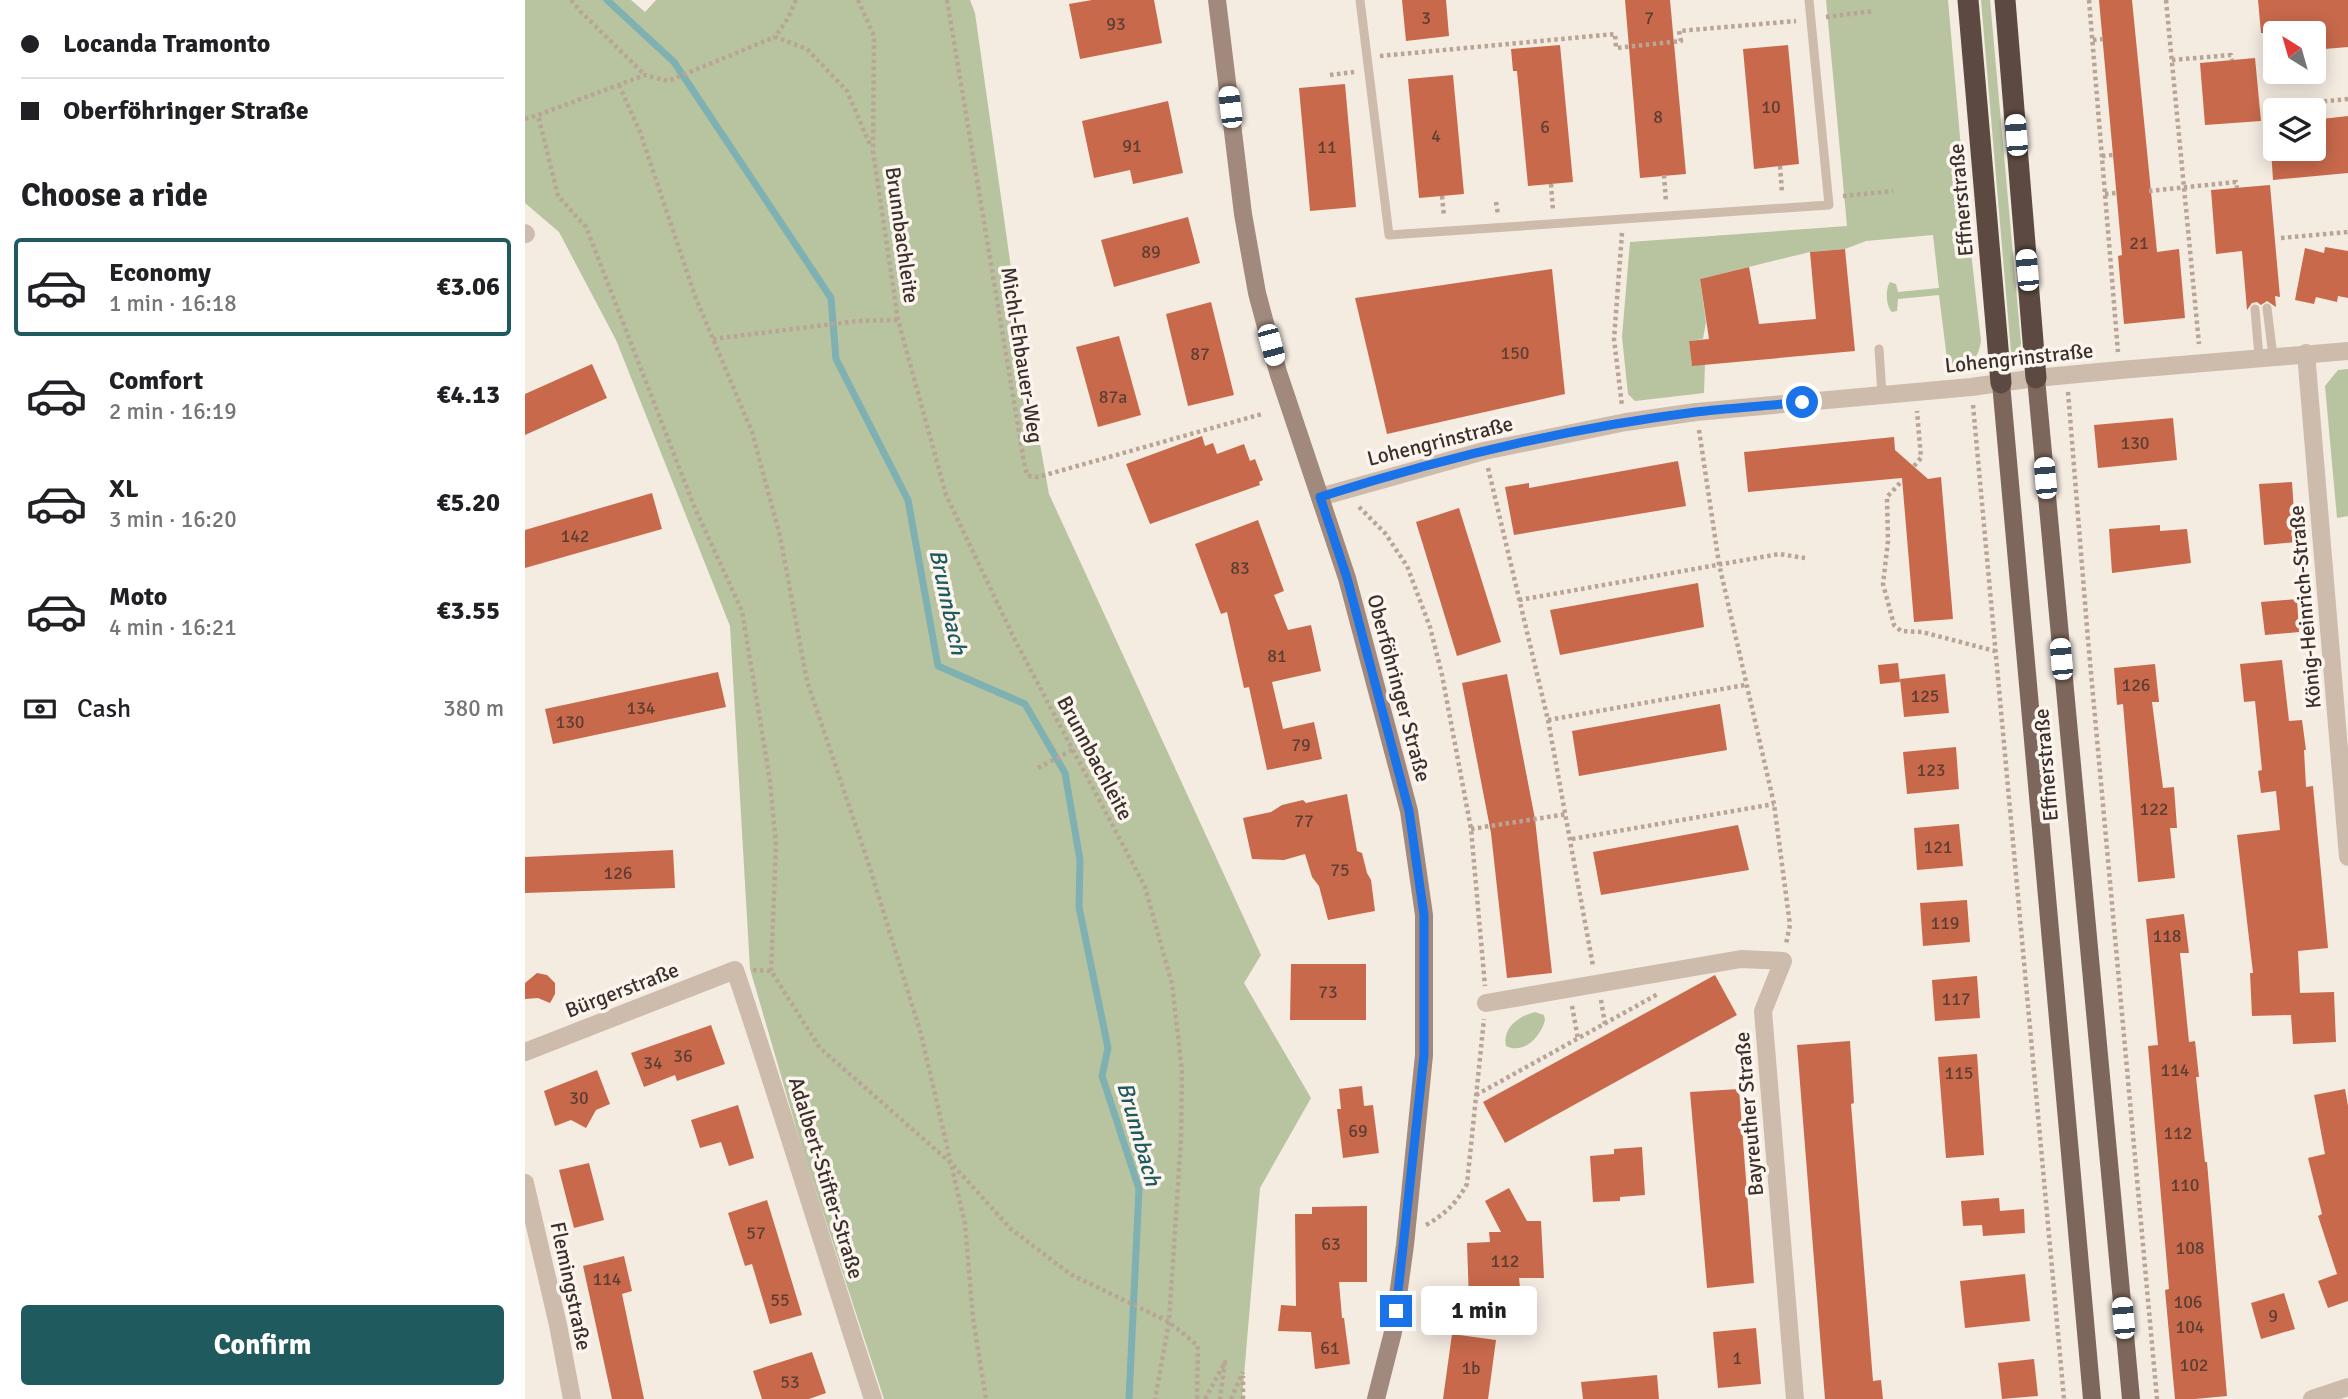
<!DOCTYPE html>
<meta charset="utf-8">
<style>
body{margin:0;font-family:Signika,sans-serif;background:#f6f6f6;color:#202124;height:100vh;display:flex;flex-direction:column;font-size:26px;white-space:nowrap}
*{box-sizing:border-box;margin:0}
p{font-size:23px;color:#757577}
.icon{flex:none;width:38px;height:38px;fill:none;stroke:currentColor;stroke-width:2;stroke-linecap:round;stroke-linejoin:round}
.map{position:relative;flex:1;overflow:hidden}
.side{display:flex;flex-direction:column;background:#fff;width:525px}
.side>*{flex:none}
.top-card{display:grid;align-content:center;height:154px;padding:0 21px;background:#fff}
.needle{width:46px;rotate:323deg}
.tools{position:absolute;left:1738px;top:21px;display:grid;gap:14px}
.tools a{display:grid;place-items:center;width:63px;height:63px;border-radius:7px;background:#fff;box-shadow:0 4px 18px #0003;font-size:35px}
.end{position:absolute;width:32px;height:32px;margin:-16px;border:9px solid #1a73e8;background:#fff;box-shadow:0 0 0 4px #fff}
.from{border-radius:50%}
.bubble{position:absolute;height:49px;border-radius:7px;background:#fff;box-shadow:0 4px 18px #0003;font-size:23px;font-weight:700;line-height:49px;text-align:center}
.car{position:absolute;width:21px;height:42px;margin:-21px -10px;border-radius:9px;box-shadow:0 0 5px 2px #0007;background:linear-gradient(#fff 24%,#345 0 40%,#fff 0 76%,#345 0 86%,#fff 0)}
.top-card b{display:flex;align-items:center;gap:24px;height:66px;font-size:26px}
.top-card b+b{border-top:2px solid #e0e0e0}
.top-card i{width:18px;height:18px;background:#202124}
ul{padding:0;list-style:none}
li{display:flex;align-items:center;gap:21px;height:98px;margin:0 14px 10px;padding:0 7px;border:4px solid transparent;border-radius:7px}
li div{flex:1}
li b{display:block;font-size:26px}
li em{font-style:normal;font-weight:700}
li.on{border-color:#1f5a5e}
li>.icon{width:63px;height:63px;stroke-width:1.5}
h2{padding:0 21px;font-size:32px;line-height:84px}
.pay{display:flex;align-items:center;gap:18px;height:77px;padding:0 21px;font-size:26px}
.pay p{margin-inline-start:auto}
.button{display:flex;gap:14px;margin-top:auto;padding:14px 21px}
.button a{flex:1;height:80px;border-radius:7px;background:#1f5a5e;color:#fff;font-size:28px;font-weight:700;line-height:80px;text-align:center}
main{display:flex;flex:1;min-height:0}
.map>svg:first-child{display:block}
</style>
<main>
<section class="side">
<div class="top-card">
<b><i class="from"></i>Locanda Tramonto</b>
<b><i></i>Oberföhringer Straße</b>
</div>
<h2>Choose a ride</h2>
<ul>
<li class="on"><svg class="icon" aria-label="car" viewBox="0 0 24 24"><path d="M5 17H2v-5l4-1 3-4h7l3 4 3 1v5h-3M9 17h6M6 11h13"/><circle cx="7" cy="17" r="2"/><circle cx="17" cy="17" r="2"/></svg><div><b>Economy</b><p>1 min · 16:18</p></div><em>€3.06</em></li>
<li><svg class="icon" aria-label="car" viewBox="0 0 24 24"><path d="M5 17H2v-5l4-1 3-4h7l3 4 3 1v5h-3M9 17h6M6 11h13"/><circle cx="7" cy="17" r="2"/><circle cx="17" cy="17" r="2"/></svg><div><b>Comfort</b><p>2 min · 16:19</p></div><em>€4.13</em></li>
<li><svg class="icon" aria-label="car" viewBox="0 0 24 24"><path d="M5 17H2v-5l4-1 3-4h7l3 4 3 1v5h-3M9 17h6M6 11h13"/><circle cx="7" cy="17" r="2"/><circle cx="17" cy="17" r="2"/></svg><div><b>XL</b><p>3 min · 16:20</p></div><em>€5.20</em></li>
<li><svg class="icon" aria-label="car" viewBox="0 0 24 24"><path d="M5 17H2v-5l4-1 3-4h7l3 4 3 1v5h-3M9 17h6M6 11h13"/><circle cx="7" cy="17" r="2"/><circle cx="17" cy="17" r="2"/></svg><div><b>Moto</b><p>4 min · 16:21</p></div><em>€3.55</em></li>
</ul>
<div class="pay"><svg class="icon" aria-label="cash" viewBox="0 0 24 24"><path d="M3 7h18v10H3z"/><circle cx="12" cy="12" r="2"/></svg>Cash<p>380 m</p></div>
<div class="button"><a>Confirm</a></div>
</section>
<div class="map">
<svg width="1823" height="1399" viewBox="0 0 1823 1399">
<rect width="100%" height="100%" fill="#f4ebe1"/>
<g fill="#b8c4a0">
<polygon points="0,0 106,0 120,12 131,0 445,0 450,13 496,339 524,494 736,955 719,983 786,1098 735,1188 717,1399 359,1399 278,1151 225,969 205,626 91,340 34,232 0,203"/>
<path d="M1301,0H1423L1442,217L1456,341C1453,361 1442,370 1424,375L1414,295L1373,299L1372,311L1367,312C1361,307 1360,289 1365,282L1371,284L1373,292L1414,288L1408,235L1341,241L1320,249L1285,252L1175,279L1181,322L1178,339L1164,341L1167,365L1180,364L1179,393L1110,401L1103,394L1097,337L1105,242L1322,226Z"/>
<polygon points="1456,0 1465,0 1496,343 1494,355 1488,355 1486,352"/>
<polygon points="1823,369 1823,516 1812,518 1800,386 1813,370"/>
<path d="M1010,1012L1019,1015L1020,1020C1016,1036 999,1055 981,1046C977,1028 994,1016 1010,1012Z"/>
</g>
<g fill="none" stroke-linecap="round" stroke-linejoin="round">
<polyline stroke="#7fb0b2" stroke-width="7" points="82,0 149,62 306,298 311,359 383,500 413,666 500,704 540,773 555,860 554,907 583,1048 577,1076 614,1189 604,1399"/>
</g>
<g fill="#c8694b">
<polygon points="567,0 629,0 637,43 555,59 544,4"/>
<polygon points="877,0 921,0 924,36 881,41"/>
<polygon points="1100,0 1145,0 1161,174 1115,178"/>
<polygon points="1574,0 1607,0 1632,252 1654,249 1660,318 1599,324 1593,256 1597,255"/>
<polygon points="1733,0 1823,0 1823,47 1788,50 1788,33 1736,33"/>
<polygon points="1035,45 1048,182 1003,186 992,71 988,71 986,49"/>
<polygon points="1263,45 1274,164 1229,169 1218,49"/>
<polygon points="1730,58 1736,121 1680,125 1675,63"/>
<polygon points="928,75 939,194 894,198 883,79"/>
<polygon points="820,84 831,207 785,211 774,88"/>
<polygon points="643,101 658,173 608,184 605,170 569,178 557,121"/>
<polygon points="1823,116 1823,173 1748,180 1746,149 1788,149 1788,120"/>
<polygon points="1745,185 1755,297 1750,296 1751,307 1742,301 1736,305 1732,302 1727,303 1722,310 1717,251 1691,254 1686,190"/>
<polygon points="663,217 675,263 589,287 576,240"/>
<polygon points="1800,247 1823,251 1823,298 1813,296 1812,302 1791,297 1789,304 1770,300 1780,248 1799,253"/>
<polygon points="1320,249 1330,351 1167,366 1164,341 1184,339 1175,279 1224,267 1234,324 1291,319 1285,252"/>
<polygon points="1027,269 1040,394 862,434 830,298"/>
<polygon points="686,302 709,395 663,406 641,314"/>
<polygon points="594,336 616,415 573,427 551,347"/>
<polygon points="67,364 82,398 0,435 0,394"/>
<polygon points="1648,418 1652,460 1573,468 1569,425"/>
<polygon points="677,436 680,446 688,443 692,454 719,444 725,461 730,459 738,480 734,482 735,485 625,524 601,464"/>
<polygon points="1369,437 1370,450 1403,479 1416,477 1428,619 1389,622 1377,478 1223,492 1219,452"/>
<polygon points="1153,461 1161,506 989,535 980,487 1004,483 1004,488"/>
<polygon points="1767,482 1771,542 1739,545 1734,484"/>
<polygon points="127,493 137,529 0,568 0,530"/>
<polygon points="934,508 976,642 932,656 891,522"/>
<polygon points="733,520 759,591 749,595 763,630 786,625 796,671 747,682 758,729 789,722 797,759 742,770 724,687 719,688 702,612 696,614 670,544"/>
<polygon points="1635,525 1635,531 1662,529 1666,563 1587,573 1584,529"/>
<polygon points="1173,583 1179,627 1035,655 1025,610"/>
<polygon points="1772,599 1774,632 1740,635 1736,602"/>
<polygon points="1757,660 1764,721 1777,720 1781,750 1779,750 1781,787 1788,786 1803,948 1773,951 1775,993 1809,992 1811,1042 1768,1044 1766,1015 1727,1016 1725,973 1728,973 1712,835 1755,830 1751,791 1736,793 1733,771 1737,770 1730,701 1719,702 1715,664"/>
<polygon points="1373,663 1375,682 1355,684 1353,665"/>
<polygon points="1630,664 1634,702 1627,702 1638,788 1649,787 1652,828 1645,828 1650,878 1613,882 1598,704 1592,705 1589,668"/>
<polygon points="193,672 201,707 28,744 20,709"/>
<polygon points="982,674 1010,819 1027,973 982,978 966,833 937,683"/>
<polygon points="1420,674 1424,713 1379,717 1375,679"/>
<polygon points="1195,704 1202,750 1054,776 1047,731"/>
<polygon points="1431,747 1434,789 1382,794 1378,752"/>
<polygon points="822,794 832,851 837,853 842,873 846,880 850,911 803,920 794,886 787,877 780,854 759,860 727,859 718,818 746,812 757,805 778,800 781,803"/>
<polygon points="1434,824 1438,866 1392,870 1389,828"/>
<polygon points="1213,825 1224,870 1076,895 1068,852"/>
<polygon points="148,850 150,888 0,893 0,857"/>
<polygon points="1442,900 1445,942 1398,946 1395,903"/>
<polygon points="1659,914 1664,953 1655,953 1664,1042 1670,1041 1674,1077 1671,1077 1680,1162 1682,1162 1702,1396 1670,1399 1650,1399 1640,1290 1644,1289 1623,1046 1633,1045 1621,919"/>
<polygon points="766,964 841,964 841,1020 765,1020"/>
<polygon points="12,973 22,975 30,983 30,994 25,1003 13,998 0,999 0,983"/>
<polygon points="1190,975 1212,1015 980,1143 958,1102"/>
<polygon points="1452,976 1455,1018 1410,1021 1407,980"/>
<polygon points="186,1025 200,1064 152,1081 150,1075 119,1087 106,1053"/>
<polygon points="1325,1041 1329,1103 1326,1104 1348,1381 1356,1380 1358,1399 1300,1399 1272,1045"/>
<polygon points="1452,1054 1459,1155 1421,1158 1413,1057"/>
<polygon points="72,1070 85,1104 71,1110 61,1128 46,1120 30,1126 19,1091"/>
<polygon points="837,1086 839,1106 848,1105 854,1153 818,1158 812,1109 816,1109 814,1089"/>
<polygon points="1214,1089 1229,1283 1182,1288 1165,1092"/>
<polygon points="1820,1089 1823,1106 1823,1301 1803,1308 1793,1281 1812,1274 1793,1216 1797,1214 1783,1158 1800,1154 1789,1095"/>
<polygon points="213,1105 229,1158 204,1166 196,1142 175,1148 166,1120"/>
<polygon points="1117,1147 1120,1195 1095,1197 1095,1201 1068,1202 1065,1156 1089,1154 1089,1149"/>
<polygon points="64,1163 79,1220 49,1228 34,1170"/>
<polygon points="984,1188 1002,1221 1016,1221 1019,1278 994,1278 995,1288 970,1289 970,1300 944,1301 942,1243 965,1242 964,1232 976,1232 960,1201"/>
<polygon points="1474,1198 1475,1211 1499,1209 1500,1233 1458,1236 1457,1225 1438,1226 1436,1201"/>
<polygon points="242,1200 277,1315 245,1324 227,1264 220,1266 203,1213"/>
<polygon points="842,1206 842,1282 814,1282 817,1318 819,1318 825,1364 790,1369 786,1332 753,1331 756,1305 771,1306 770,1214 787,1214 787,1207"/>
<polygon points="99,1256 107,1291 97,1294 119,1399 87,1399 58,1266"/>
<polygon points="1500,1274 1505,1321 1440,1328 1435,1281"/>
<polygon points="1759,1293 1770,1329 1736,1339 1726,1303"/>
<polygon points="1231,1328 1236,1384 1193,1388 1188,1332"/>
<polygon points="927,1334 971,1340 963,1399 918,1399"/>
<polygon points="287,1352 301,1393 284,1399 237,1399 228,1371"/>
<polygon points="1509,1359 1513,1396 1477,1399 1473,1363"/>
<polygon points="1132,1375 1134,1399 1058,1399 1056,1382"/>
</g>
<g fill="none" stroke-linecap="round" stroke-linejoin="round">
<g stroke="#b9a596" stroke-width="4.5" stroke-dasharray="3.5 3.5" stroke-linecap="butt">
<polyline points="46,0 56,12 120,75"/>
<polyline points="271,0 263,18 250,37 282,49 322,91 346,147"/>
<polyline points="333,0 349,36 348,151 373,320 421,495 491,642 620,887 647,984 657,1071 656,1139 644,1322 630,1399"/>
<polyline points="422,0 500,468 503,476 513,477 737,414"/>
<polyline points="1564,0 1593,352"/>
<polyline points="1641,0 1674,344"/>
<polyline points="1301,17 1348,11"/>
<polyline points="1568,40 1578,39"/>
<polyline points="855,56 1090,34 1091,48 1156,41 1154,31 1271,21"/>
<polyline points="1647,60 1706,55 1707,60"/>
<polyline points="805,75 829,72"/>
<polyline points="94,85 115,132 170,296 227,432 255,536 282,681 344,865 396,1034 440,1224 448,1318 461,1399"/>
<polyline points="0,119 13,115"/>
<polyline points="1742,120 1742,107 1823,99"/>
<polyline points="1577,156 1588,155"/>
<polyline points="1255,166 1257,193"/>
<polyline points="1139,175 1141,202"/>
<polyline points="1026,184 1028,211"/>
<polyline points="1624,191 1711,182 1712,188"/>
<polyline points="1580,194 1591,193"/>
<polyline points="917,196 919,216"/>
<polyline points="1318,196 1368,191"/>
<polyline points="971,202 973,215"/>
<polyline points="1097,233 1089,339 1097,406"/>
<polyline points="1756,238 1823,232"/>
<polyline points="188,339 332,321 373,320"/>
<polyline points="1543,392 1563,640 1632,1399"/>
<polyline points="1448,405 1539,1399"/>
<polyline points="1174,430 1194,564 1249,804 1265,925 1261,944"/>
<polyline points="1389,466 1396,458 1392,411"/>
<polyline points="963,468 1023,720 1068,966"/>
<polyline points="1375,483 1362,497 1363,541 1358,584 1369,625 1376,631 1397,632 1470,651"/>
<polyline points="834,507 860,533 882,566 905,627 917,675 946,829 960,986"/>
<polyline points="994,600 1254,554 1280,558"/>
<polyline points="1023,720 1220,685"/>
<polyline points="513,768 547,750"/>
<polyline points="946,829 1042,814"/>
<polyline points="1047,839 1249,804"/>
<polyline points="228,970 246,971 295,1048 427,1164 486,1229 545,1274 644,1322 673,1346 672,1399"/>
<polyline points="246,971 251,845 245,781 217,611 169,506 61,227 33,196 13,115 120,75 143,81 250,37"/>
<polyline points="1076,1000 1080,1024"/>
<polyline points="1047,1006 1053,1039"/>
<polyline points="951,1095 1133,994"/>
<path d="M901,1225C920,1214 931,1204 942,1184L959,1019"/>
<polyline points="680,1399 700,1362 695,1399"/>
<polyline points="706,1399 718,1372"/>
<polyline points="718,1399 718,1376"/>
</g>
<g stroke="#cdbbac" stroke-width="9">
<polyline points="835,0 864,235 1304,205 1284,0"/>
<polyline points="1742,308 1748,356"/>
<polyline points="1730,309 1734,357"/>
<polyline points="1354,349 1357,395"/>
</g>
<g stroke="#cdbbac" stroke-width="18">
<polyline points="0,233 1,234"/>
<polyline points="1781,353 1823,857"/>
<polyline points="795,497 959,451 1101,422 1171,412 1446,387 1511,378 1595,370 1823,351"/>
<polyline points="961,1003 1216,959 1258,961 1238,1011 1270,1399"/>
<path d="M0,1052L210,970C258,1112 301,1256 348,1399"/>
<polyline points="0,1183 33,1325 47,1399"/>
<polyline points="1787,1399 1823,1387"/>
</g>
<polyline stroke="#a18a7d" stroke-width="18" points="692,0 718,214 732,293 753,372 822,578 884,811 899,915 899,1055 880,1245 868,1332 851,1399"/>
<g stroke="#7d675c" stroke-width="18">
<polyline points="1511,378 1606,1399"/>
<polyline points="1476,383 1567,1399"/>
</g>
<g stroke="#5c4a42" stroke-width="21">
<polyline points="1443,0 1476,383"/>
<polyline points="1480,0 1511,378"/>
</g>
</g>
<g fill="none" stroke-linecap="round" stroke-linejoin="round">
<path stroke="#1a73e8" stroke-width="9" d="M871,1311L899,1055V915L884,811L822,578L795,497C917,458 1044,428 1171,412C1206,408 1242,406 1277,402"/>
</g>
<g text-anchor="middle" dominant-baseline="central" stroke-width="7" stroke-linejoin="round" paint-order="stroke">
<g font-size="18" fill="#5e3e33">
<text x="901" y="18">3</text>
<text x="1124" y="18">7</text>
<text x="591" y="24">93</text>
<text x="1246" y="107">10</text>
<text x="1133" y="117">8</text>
<text x="1020" y="127">6</text>
<text x="911" y="136">4</text>
<text x="607" y="146">91</text>
<text x="802" y="147">11</text>
<text x="1614" y="243">21</text>
<text x="626" y="252">89</text>
<text x="990" y="353">150</text>
<text x="675" y="354">87</text>
<text x="588" y="397">87a</text>
<text x="1610" y="443">130</text>
<text x="50" y="536">142</text>
<text x="715" y="568">83</text>
<text x="752" y="656">81</text>
<text x="1611" y="685">126</text>
<text x="1400" y="696">125</text>
<text x="116" y="708">134</text>
<text x="45" y="722">130</text>
<text x="776" y="745">79</text>
<text x="1406" y="770">123</text>
<text x="1629" y="809">122</text>
<text x="779" y="821">77</text>
<text x="1413" y="847">121</text>
<text x="815" y="870">75</text>
<text x="93" y="873">126</text>
<text x="1420" y="923">119</text>
<text x="1642" y="936">118</text>
<text x="803" y="992">73</text>
<text x="1431" y="999">117</text>
<text x="158" y="1056">36</text>
<text x="128" y="1063">34</text>
<text x="1650" y="1070">114</text>
<text x="1434" y="1073">115</text>
<text x="54" y="1098">30</text>
<text x="833" y="1131">69</text>
<text x="1653" y="1133">112</text>
<text x="1660" y="1185">110</text>
<text x="231" y="1233">57</text>
<text x="806" y="1244">63</text>
<text x="1665" y="1248">108</text>
<text x="980" y="1261">112</text>
<text x="82" y="1279">114</text>
<text x="255" y="1300">55</text>
<text x="1663" y="1302">106</text>
<text x="1748" y="1316">9</text>
<text x="1665" y="1327">104</text>
<text x="805" y="1348">61</text>
<text x="1212" y="1358">1</text>
<text x="1669" y="1365">102</text>
<text x="946" y="1368">1b</text>
<text x="265" y="1382">53</text>
</g>
<g font-size="21" fill="#3b302b" stroke="#fbf5ee">
<text transform="translate(1436 200) rotate(-95)">Effnerstraße</text>
<text transform="translate(377 235) rotate(82)">Brunnbachleite</text>
<text transform="translate(497 355) rotate(81)">Michl-Ehbauer-Weg</text>
<text transform="translate(1494 358) rotate(-6)">Lohengrinstraße</text>
<text transform="translate(915 441) rotate(-14)">Lohengrinstraße</text>
<text transform="translate(1780 607) rotate(-95)">König-Heinrich-Straße</text>
<text transform="translate(874 688) rotate(75)">Oberföhringer Straße</text>
<text transform="translate(570 758) rotate(62)">Brunnbachleite</text>
<text transform="translate(1521 765) rotate(-95)">Effnerstraße</text>
<text transform="translate(97 990) rotate(-21)">Bürgerstraße</text>
<text transform="translate(1224 1114) rotate(-95)">Bayreuther Straße</text>
<text transform="translate(301 1178) rotate(73)">Adalbert-Stifter-Straße</text>
<text transform="translate(46 1286) rotate(78)">Flemingstraße</text>
</g>
<g font-size="23" font-style="italic" fill="#1f5a5e" stroke="#fbf5ee">
<text transform="translate(423 602) rotate(78)">Brunnbach</text>
<text transform="translate(614 1134) rotate(74)">Brunnbach</text>
</g>
</g>
</svg>
<div class="tools">
<a><svg class="needle" viewBox="-14 -14 28 28"><path d="M0-13l5 13h-10z" fill="#e53935"/><path d="M0 13l5-13h-10z" fill="#757577"/></svg></a>
<a><svg class="icon" aria-label="layers" viewBox="0 0 24 24"><path d="M12 4l9 5-9 5-9-5zM3 14l9 5 9-5"/></svg></a>
</div>
<i class="end from" style="left:1277px;top:402px"></i>
<i class="end" style="left:871px;top:1311px"></i>
<div class="bubble" style="left:896px;top:1286px;width:116px">1 min</div>
<i class="car" style="left:705px;top:107px;rotate:353deg"></i>
<i class="car" style="left:1491px;top:135px;rotate:356deg"></i>
<i class="car" style="left:1502px;top:270px;rotate:355deg"></i>
<i class="car" style="left:746px;top:345px;rotate:165deg"></i>
<i class="car" style="left:1520px;top:478px;rotate:355deg"></i>
<i class="car" style="left:1536px;top:659px;rotate:355deg"></i>
<i class="car" style="left:1598px;top:1318px;rotate:355deg"></i>
</div>
</main>
